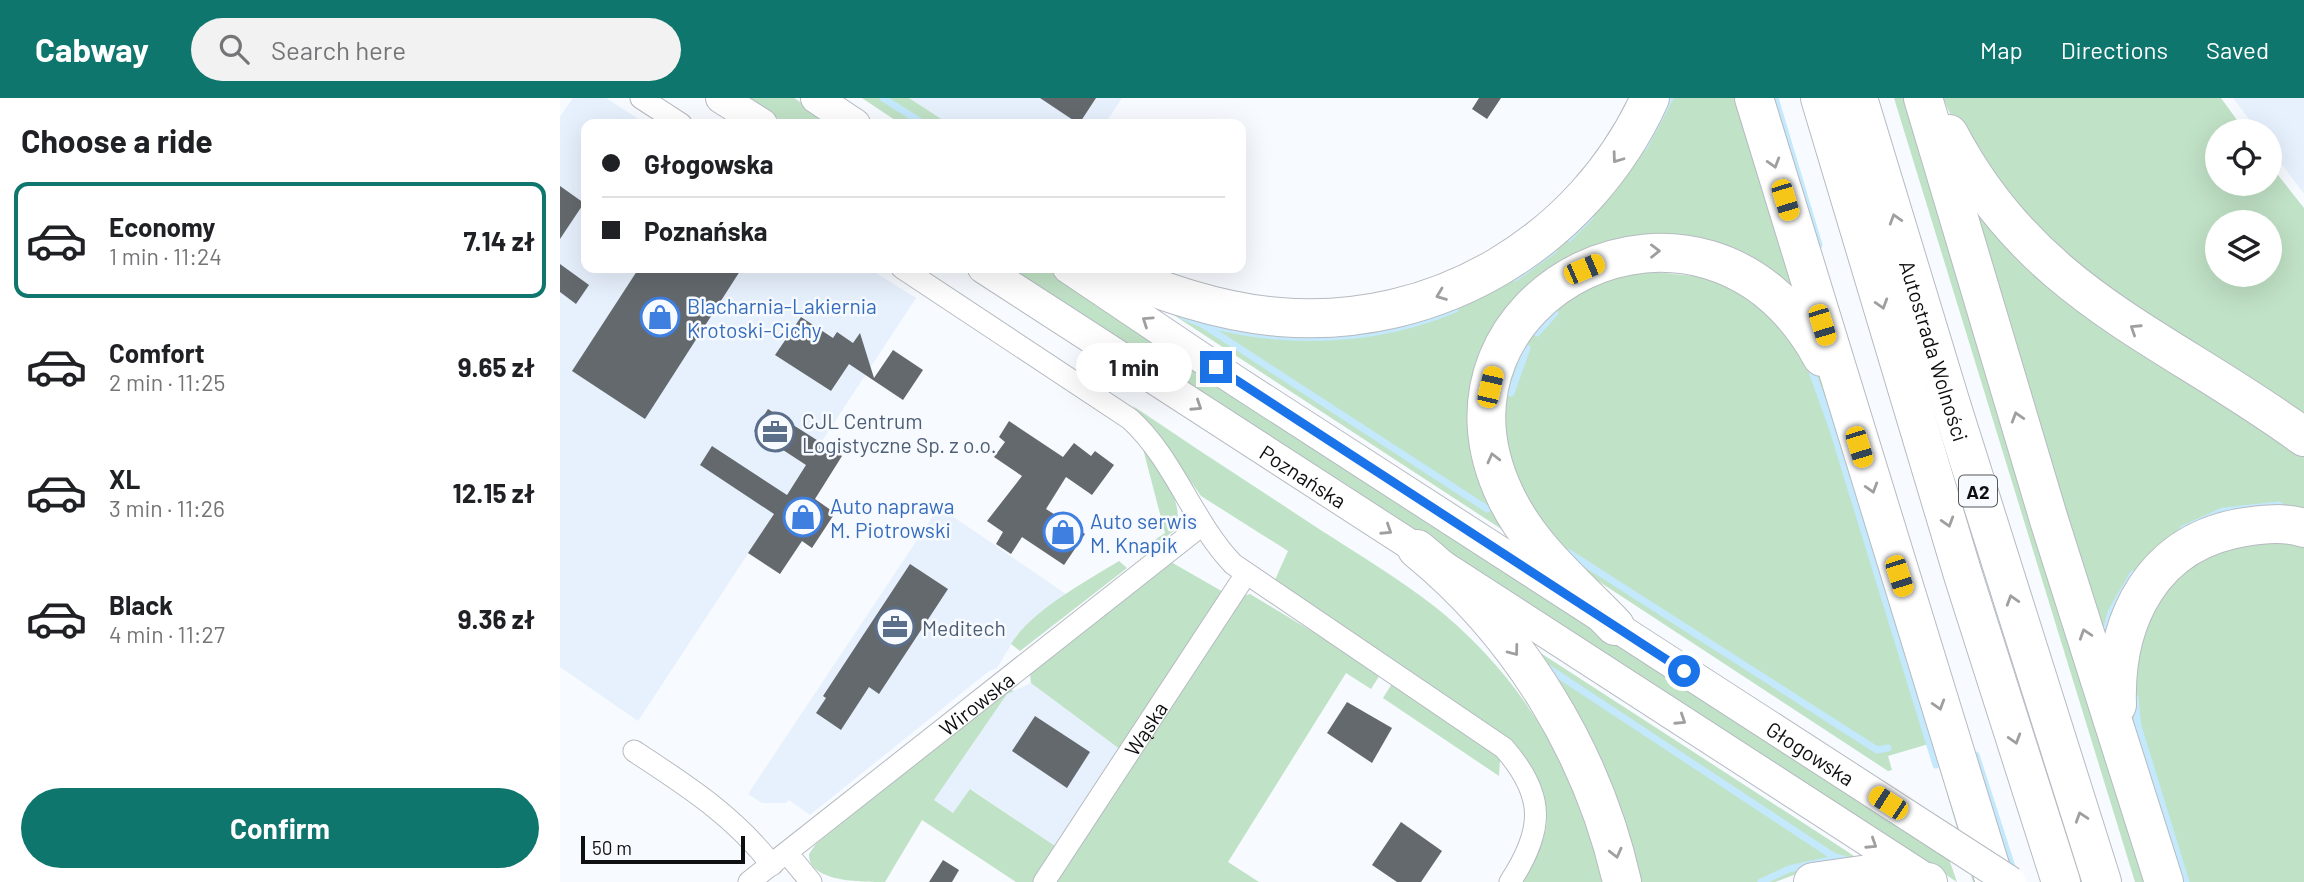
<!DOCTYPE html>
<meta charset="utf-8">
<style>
body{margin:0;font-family:Barlow,sans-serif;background:#f2f2f2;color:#202124;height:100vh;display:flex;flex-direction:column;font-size:26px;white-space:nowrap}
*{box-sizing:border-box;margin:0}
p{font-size:23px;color:#757577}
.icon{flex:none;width:38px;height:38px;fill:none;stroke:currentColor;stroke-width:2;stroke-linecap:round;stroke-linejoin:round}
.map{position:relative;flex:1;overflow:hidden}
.panel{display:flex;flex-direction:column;background:#fff;width:560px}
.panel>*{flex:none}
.guide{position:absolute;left:21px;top:21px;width:665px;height:154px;border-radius:14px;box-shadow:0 7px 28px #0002;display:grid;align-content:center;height:154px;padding:0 21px;background:#fff}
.buttons{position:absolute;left:1645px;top:21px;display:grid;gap:14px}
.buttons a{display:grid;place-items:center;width:77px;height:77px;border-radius:50%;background:#fff;box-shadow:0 7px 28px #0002;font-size:35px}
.scale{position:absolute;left:21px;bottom:18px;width:164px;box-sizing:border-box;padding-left:7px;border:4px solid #0e0f11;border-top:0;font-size:19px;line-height:24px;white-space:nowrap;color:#0e0f11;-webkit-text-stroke:5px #f7fafe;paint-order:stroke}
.end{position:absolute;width:32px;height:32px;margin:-16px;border:9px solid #1a73e8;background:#fff;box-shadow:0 0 0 4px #fff}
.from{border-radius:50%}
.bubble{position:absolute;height:49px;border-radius:24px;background:#fff;box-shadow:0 7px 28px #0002;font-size:23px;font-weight:700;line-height:49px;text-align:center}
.car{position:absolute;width:21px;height:42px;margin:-21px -10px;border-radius:9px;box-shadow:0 0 5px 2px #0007;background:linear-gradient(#f5c518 24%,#345 0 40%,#f5c518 0 76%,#345 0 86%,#f5c518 0)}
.guide b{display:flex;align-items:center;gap:24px;height:66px;font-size:26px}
.guide b+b{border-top:2px solid #e0e0e0}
.guide i{width:18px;height:18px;background:#202124}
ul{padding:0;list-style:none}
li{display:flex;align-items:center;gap:21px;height:116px;margin:0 14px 10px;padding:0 7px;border:4px solid transparent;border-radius:14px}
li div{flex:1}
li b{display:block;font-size:26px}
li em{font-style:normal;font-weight:700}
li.current{border-color:#0f766e}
li>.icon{width:63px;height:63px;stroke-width:1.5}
h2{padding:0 21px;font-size:32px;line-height:84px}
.cta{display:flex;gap:14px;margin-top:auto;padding:14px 21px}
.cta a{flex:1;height:80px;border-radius:42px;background:#0f766e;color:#fff;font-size:28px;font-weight:700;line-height:80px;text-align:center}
header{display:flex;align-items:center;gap:42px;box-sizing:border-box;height:98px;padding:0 35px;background:#0f766e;color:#fff}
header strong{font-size:33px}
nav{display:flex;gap:38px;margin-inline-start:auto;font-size:24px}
.search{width:490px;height:63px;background:#f2f2f2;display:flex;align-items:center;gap:18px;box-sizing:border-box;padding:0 24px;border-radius:38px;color:#757577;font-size:26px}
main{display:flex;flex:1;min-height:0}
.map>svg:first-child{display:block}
</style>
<header>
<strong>Cabway</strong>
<div class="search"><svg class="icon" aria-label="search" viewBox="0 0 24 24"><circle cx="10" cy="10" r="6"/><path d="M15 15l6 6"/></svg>Search here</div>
<nav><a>Map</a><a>Directions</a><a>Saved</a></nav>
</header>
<main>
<section class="panel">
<h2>Choose a ride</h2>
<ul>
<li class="current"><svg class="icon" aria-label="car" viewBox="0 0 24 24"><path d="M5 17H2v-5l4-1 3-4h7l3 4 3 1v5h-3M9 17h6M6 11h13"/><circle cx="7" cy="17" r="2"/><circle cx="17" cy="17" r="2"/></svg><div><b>Economy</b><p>1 min · 11:24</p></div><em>7.14 zł</em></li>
<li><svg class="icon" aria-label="car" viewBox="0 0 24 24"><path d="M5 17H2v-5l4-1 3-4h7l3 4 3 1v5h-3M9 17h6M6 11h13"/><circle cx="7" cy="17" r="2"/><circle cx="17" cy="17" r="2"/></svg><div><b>Comfort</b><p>2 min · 11:25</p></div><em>9.65 zł</em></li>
<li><svg class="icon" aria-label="car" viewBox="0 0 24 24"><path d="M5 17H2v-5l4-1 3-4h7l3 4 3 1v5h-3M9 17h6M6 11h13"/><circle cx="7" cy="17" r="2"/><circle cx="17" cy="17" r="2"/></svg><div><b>XL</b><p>3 min · 11:26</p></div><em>12.15 zł</em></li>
<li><svg class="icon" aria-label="car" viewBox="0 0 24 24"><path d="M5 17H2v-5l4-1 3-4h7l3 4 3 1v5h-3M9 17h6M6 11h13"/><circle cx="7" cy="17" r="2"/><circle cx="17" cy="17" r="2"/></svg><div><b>Black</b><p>4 min · 11:27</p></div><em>9.36 zł</em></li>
</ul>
<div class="cta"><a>Confirm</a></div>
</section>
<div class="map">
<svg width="1744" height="784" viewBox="0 0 1744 784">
<rect width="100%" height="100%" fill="#f7fafe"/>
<g fill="#e7f1fd">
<polygon points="13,0 46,0 86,26 26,26 26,170 308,170 356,200 78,623 0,569 0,19"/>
<polygon points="349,0 562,0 545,26 389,26"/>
<polygon points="1673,0 1744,0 1744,96 1710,50 1710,33 1698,33"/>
<polygon points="379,409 506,496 457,537 437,570 429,573 250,717 229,702 225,705 202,705 188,696"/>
<polygon points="471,585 561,652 498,750 411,691 393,715 374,702 447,596"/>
</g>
<g fill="#c0e2c6" fill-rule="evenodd">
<polygon points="186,0 234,0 274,26 226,26"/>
<polygon points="302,0 349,0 389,26 341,26"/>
<polygon points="1102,0 1187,0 1251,212 1104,142 942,236 946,434 606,212 890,205"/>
<polygon points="1334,0 1351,0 1593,784 1575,784"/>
<path d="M1383,0H1661L1685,33H1657V86H1710V67L1744,110V326L1496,158L1391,18ZM1657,124H1710V177H1657Z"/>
<polygon points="1393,73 1744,350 1744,418 1672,419 1546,558"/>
<polygon points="445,170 485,170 630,267 1389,761 1397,784"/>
<polygon points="1057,170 1181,183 1265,283 1422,784 1413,784 1372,645 1328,658 1332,672 1328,673 1000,458 954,400 941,296 983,216"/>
<path d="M573,308C635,350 697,390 759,431C798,456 838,480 874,508C961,577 1020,675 1042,784H960C988,742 996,722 974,675L714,484L728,453L641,398L596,334Z"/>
<path d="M582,347C597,369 627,404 615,432L599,444L593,443L605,435Z"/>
<polygon points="1744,441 1744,784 1620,784 1570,615 1586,511 1651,451"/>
<path d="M559,463L567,470L460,553L451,546C472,512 525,484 559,463Z"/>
<polygon points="611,464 665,495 561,652 471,585 470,576"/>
<polygon points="690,496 821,575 811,591 786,575 668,764 699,784 491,784 683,498"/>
<polygon points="956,539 1285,752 1307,767 1239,775 1215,784 1072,784"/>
<polygon points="833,584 933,652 940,662 939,678 823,600"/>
<path d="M449,591L454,593L447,596L374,702L393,715L410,691L498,750L475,784H456L362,722L325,784C301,784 248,784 249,756L256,746Z"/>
</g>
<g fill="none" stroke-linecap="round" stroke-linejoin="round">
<g stroke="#c4e8fc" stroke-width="7">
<polyline points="323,0 364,26"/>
<polyline points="1215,0 1259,147"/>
<polyline points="1084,49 1110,0"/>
<polyline points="1009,140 1030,119"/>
<polyline points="955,180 994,152"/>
<polyline points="623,218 642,226 927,411"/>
<path d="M655,228C734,247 820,243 895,211"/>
<polyline points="977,235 995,215"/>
<polyline points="1250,268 1272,329 1376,667"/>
<polyline points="951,295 967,250"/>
<polyline points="1623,431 1663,413 1719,407"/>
<polyline points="1009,455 1317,652 1328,650"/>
<polyline points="1544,541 1551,514 1573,476"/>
<polyline points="985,568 1273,758 1290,763"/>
<polyline points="1575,600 1578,628 1626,784"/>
<polyline points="1416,657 1454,775"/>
<polyline points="1201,784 1229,771 1270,762"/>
</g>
</g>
<g fill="#64696e">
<polygon points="480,0 536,0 519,26"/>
<polygon points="919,0 941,0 927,21 912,11"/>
<polygon points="0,88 24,105 0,141"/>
<polygon points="0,166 29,187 16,206 0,194"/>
<polygon points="79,170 182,170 85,321 12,273"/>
<polygon points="241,219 273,240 277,234 293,245 300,235 314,280 333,252 363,272 343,302 289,266 271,293 215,257"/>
<polygon points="208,311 282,358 255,401 275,415 252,450 242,443 220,476 188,455 214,416 140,367 152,348 227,397 246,367 194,333"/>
<polygon points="449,323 503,359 514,345 531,358 535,353 554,367 532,397 506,379 486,411 525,436 504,467 462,439 451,456 436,446 443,434 427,423 462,378 434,359 445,344 439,339"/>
<polygon points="350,466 388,491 319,596 309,589 281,632 256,615 266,600 263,598"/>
<polygon points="787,604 832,630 812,665 767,635"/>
<polygon points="475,618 530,654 507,690 452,653"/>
<polygon points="841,724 882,753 861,784 837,784 812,767"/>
<polygon points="383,762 399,772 392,784 369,784"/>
</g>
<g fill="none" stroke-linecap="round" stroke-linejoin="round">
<defs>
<g id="street">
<polyline points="81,0 121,26"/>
<path d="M342,170L570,321C614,361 632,423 673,466L944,650C986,698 984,732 950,784"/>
<path d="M74,653C126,687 173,717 212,767"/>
<polyline points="227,755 251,784"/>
<path id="s1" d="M189,784L642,427"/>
<path id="s2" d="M484,784L686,476"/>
</g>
<g id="secondary">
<polyline points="161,0 202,26"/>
<polyline points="256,0 295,26"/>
<path id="s3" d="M423,170L1368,782"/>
<path id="s4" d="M508,170L676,283L1386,742"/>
</g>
<g id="highway">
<polyline points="1194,0 1435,784"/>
<polyline points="1260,0 1403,477 1501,784"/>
<path id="s5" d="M1298,0L1391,306L1542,784"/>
<polyline points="1363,0 1489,422 1604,784"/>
<path d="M1389,36C1474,198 1606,238 1744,339"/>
<path d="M541,170C599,192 656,214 719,219C877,232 1024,144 1090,0"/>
<path d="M857,451C960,535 1033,655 1062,784"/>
<path d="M1055,528C1016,487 971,451 946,399C848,197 1144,44 1262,259"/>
<path d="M1557,607C1554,521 1593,443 1685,429C1705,426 1725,424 1744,430"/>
<polyline points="1253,784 1309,776 1368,784"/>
</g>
</defs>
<use href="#street" stroke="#b6bbc1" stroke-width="23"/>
<use href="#secondary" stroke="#b6bbc1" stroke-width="32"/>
<use href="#highway" stroke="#b6bbc1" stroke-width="40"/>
<use href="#street" stroke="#fff" stroke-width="21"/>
<use href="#secondary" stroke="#fff" stroke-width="30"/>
<use href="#highway" stroke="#fff" stroke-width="38"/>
<defs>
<polyline id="secondary-bridge" points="1386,742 1451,784"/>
</defs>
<use href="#secondary-bridge" stroke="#b6bbc1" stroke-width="32" stroke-linecap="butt"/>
<use href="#secondary-bridge" stroke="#fff" stroke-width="30"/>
</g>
<defs><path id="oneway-chevron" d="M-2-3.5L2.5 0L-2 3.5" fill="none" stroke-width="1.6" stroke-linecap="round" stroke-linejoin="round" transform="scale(1.75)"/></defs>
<g stroke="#9f9fa0">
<use href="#oneway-chevron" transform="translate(1057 60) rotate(126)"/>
<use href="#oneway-chevron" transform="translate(1214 65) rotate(73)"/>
<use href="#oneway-chevron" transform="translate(1335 121) rotate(-107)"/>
<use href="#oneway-chevron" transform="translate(1095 153) rotate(-1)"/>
<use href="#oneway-chevron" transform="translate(881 197) rotate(159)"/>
<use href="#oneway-chevron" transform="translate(1322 206) rotate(73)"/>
<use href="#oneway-chevron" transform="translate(587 223) rotate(-146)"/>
<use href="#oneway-chevron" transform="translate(1575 231) rotate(-147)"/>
<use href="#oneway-chevron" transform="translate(637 308) rotate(33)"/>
<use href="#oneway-chevron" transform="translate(1457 319) rotate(-107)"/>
<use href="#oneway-chevron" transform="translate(933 360) rotate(-104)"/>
<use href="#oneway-chevron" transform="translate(1312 390) rotate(73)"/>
<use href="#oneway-chevron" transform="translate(1388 424) rotate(73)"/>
<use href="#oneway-chevron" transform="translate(827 432) rotate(33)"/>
<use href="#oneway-chevron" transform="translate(1452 502) rotate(-107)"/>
<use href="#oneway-chevron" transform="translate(1525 536) rotate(-108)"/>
<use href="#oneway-chevron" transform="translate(954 553) rotate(53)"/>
<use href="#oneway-chevron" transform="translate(1379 607) rotate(73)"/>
<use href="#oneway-chevron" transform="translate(1121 622) rotate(33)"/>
<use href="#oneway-chevron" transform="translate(1455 641) rotate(73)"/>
<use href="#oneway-chevron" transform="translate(1521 719) rotate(-108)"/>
<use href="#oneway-chevron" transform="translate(1312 746) rotate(33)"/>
<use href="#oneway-chevron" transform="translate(1056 755) rotate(76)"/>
</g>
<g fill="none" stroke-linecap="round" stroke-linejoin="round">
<polyline stroke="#1a73e8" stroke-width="9" points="656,269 1124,573"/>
</g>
<defs>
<symbol id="shop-ring" viewBox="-11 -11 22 22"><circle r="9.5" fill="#f7fafe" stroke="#3f7fe0" stroke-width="1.5"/><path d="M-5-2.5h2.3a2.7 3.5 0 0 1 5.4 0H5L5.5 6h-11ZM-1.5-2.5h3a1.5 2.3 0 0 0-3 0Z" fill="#3f7fe0"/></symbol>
<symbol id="office-ring" viewBox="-11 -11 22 22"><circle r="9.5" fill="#f7fafe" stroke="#5c6f8a" stroke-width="1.5"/><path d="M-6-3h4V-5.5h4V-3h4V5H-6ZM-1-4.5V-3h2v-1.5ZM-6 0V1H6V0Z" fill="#5c6f8a"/></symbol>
</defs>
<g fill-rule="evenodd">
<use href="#shop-ring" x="78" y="197" width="44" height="44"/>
<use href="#office-ring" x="193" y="312" width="44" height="44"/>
<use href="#shop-ring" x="221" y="397" width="44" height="44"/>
<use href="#shop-ring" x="481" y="412" width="44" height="44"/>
<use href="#office-ring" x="313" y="507" width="44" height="44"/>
</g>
<g text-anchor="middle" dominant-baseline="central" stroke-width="5" stroke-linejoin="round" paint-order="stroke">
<rect fill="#f7fafe" stroke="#545658" stroke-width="2" x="1399" y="377.5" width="38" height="31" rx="5"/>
<g font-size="19" font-weight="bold" fill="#0e0f11">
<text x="1418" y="393">A2</text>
</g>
<g font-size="21" fill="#366cbe" stroke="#f7fafe" text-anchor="start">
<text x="127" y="207">Blacharnia-Lakiernia<tspan x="127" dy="24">Krotoski-Cichy</tspan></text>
<text x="270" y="407">Auto naprawa<tspan x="270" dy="24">M. Piotrowski</tspan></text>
<text x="530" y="422">Auto serwis<tspan x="530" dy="24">M. Knapik</tspan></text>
</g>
<g font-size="21" fill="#0e0f11" stroke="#f7fafe">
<text stroke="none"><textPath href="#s5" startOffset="264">Autostrada Wolności</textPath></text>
<text stroke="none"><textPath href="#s3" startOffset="382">Poznańska</textPath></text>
<text stroke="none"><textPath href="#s1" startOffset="289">Wirowska</textPath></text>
<text stroke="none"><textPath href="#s2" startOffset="184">Wąska</textPath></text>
<text stroke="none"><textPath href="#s4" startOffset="887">Głogowska</textPath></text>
</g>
<g font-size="21" fill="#4e5e75" stroke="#f7fafe" text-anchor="start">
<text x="242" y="322">CJL Centrum<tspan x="242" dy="24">Logistyczne Sp. z o.o.</tspan></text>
<text x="362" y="529">Meditech</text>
</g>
</g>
</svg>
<div class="buttons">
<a><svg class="icon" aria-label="locate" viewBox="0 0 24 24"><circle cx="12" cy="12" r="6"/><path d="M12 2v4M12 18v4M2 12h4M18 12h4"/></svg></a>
<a><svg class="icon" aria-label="layers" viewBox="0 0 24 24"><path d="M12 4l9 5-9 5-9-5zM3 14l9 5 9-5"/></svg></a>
</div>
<div class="scale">50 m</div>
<i class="end from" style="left:1124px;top:573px"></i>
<i class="end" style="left:656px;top:269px"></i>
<div class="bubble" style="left:516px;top:245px;width:116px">1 min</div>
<i class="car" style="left:1225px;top:102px;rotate:163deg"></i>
<i class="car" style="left:1024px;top:171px;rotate:67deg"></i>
<i class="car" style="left:1262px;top:227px;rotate:163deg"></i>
<i class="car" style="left:930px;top:289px;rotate:13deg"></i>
<i class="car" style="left:1299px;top:349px;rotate:163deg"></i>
<i class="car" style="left:1339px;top:478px;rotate:162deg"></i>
<i class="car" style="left:1328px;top:705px;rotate:303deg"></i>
<div class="guide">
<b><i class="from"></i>Głogowska</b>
<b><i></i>Poznańska</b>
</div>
</div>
</main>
